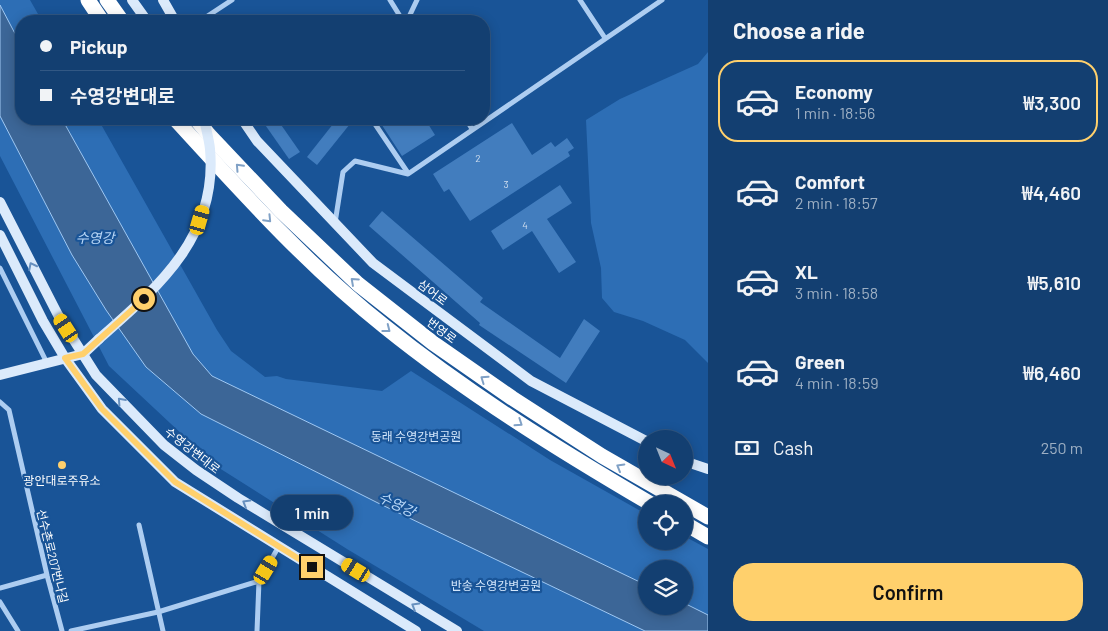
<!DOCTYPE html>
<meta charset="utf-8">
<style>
body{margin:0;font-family:Barlow,"Noto Sans KR",sans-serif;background:#204a79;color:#f1f3f6;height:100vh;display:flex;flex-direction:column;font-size:19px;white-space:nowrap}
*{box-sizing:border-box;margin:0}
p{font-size:16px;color:#9dafc3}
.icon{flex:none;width:28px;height:28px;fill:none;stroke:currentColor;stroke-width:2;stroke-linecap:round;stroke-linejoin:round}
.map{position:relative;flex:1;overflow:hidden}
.panel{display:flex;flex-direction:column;background:#133f71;width:400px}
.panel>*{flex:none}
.banner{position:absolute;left:15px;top:15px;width:475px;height:110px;border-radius:20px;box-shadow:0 2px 12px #0003,0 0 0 1px #325884;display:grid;align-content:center;height:110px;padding:0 25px;background:#133f71}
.needle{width:32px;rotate:137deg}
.buttons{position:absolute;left:638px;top:430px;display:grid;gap:10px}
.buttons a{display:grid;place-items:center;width:55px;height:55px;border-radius:50%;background:#133f71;box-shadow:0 2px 12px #0003,0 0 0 1px #325884;font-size:25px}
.end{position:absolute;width:22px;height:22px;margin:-11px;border:6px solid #ffd06c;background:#111;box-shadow:0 0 0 2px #111}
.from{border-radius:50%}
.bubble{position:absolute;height:35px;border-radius:18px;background:#133f71;box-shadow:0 2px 12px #0003,0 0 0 1px #325884;font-size:16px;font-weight:600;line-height:35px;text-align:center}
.car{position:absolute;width:15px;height:30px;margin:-15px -8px;border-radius:6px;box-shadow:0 0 4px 1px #0007;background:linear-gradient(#f5c518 24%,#345 0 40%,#f5c518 0 76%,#345 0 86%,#f5c518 0)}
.banner b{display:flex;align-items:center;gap:18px;height:48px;font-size:19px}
.banner b+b{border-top:1px solid #325884}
.banner i{width:12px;height:12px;background:#f1f3f6}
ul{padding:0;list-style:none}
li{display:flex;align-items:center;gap:15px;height:82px;margin:0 10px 8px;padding:0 15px;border:2px solid transparent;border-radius:20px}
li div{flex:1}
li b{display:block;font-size:19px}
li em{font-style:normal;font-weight:600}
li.selected{border-color:#ffd06c}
li>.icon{width:45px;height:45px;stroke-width:1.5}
h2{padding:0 25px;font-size:22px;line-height:60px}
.pay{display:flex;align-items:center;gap:12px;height:55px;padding:0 25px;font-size:19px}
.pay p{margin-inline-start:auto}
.button{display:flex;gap:10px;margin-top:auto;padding:10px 25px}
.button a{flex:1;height:58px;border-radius:20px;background:#ffd06c;color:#111;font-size:20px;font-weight:600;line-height:58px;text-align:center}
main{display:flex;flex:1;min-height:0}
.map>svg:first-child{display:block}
</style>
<main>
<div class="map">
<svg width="708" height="631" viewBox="0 0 708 631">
<rect width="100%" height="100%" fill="#195497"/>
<g fill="#2d6eb5" fill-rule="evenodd">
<path d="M0,0H30L42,21H21V119H98L217,330L231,351L265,377L277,376L286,379L382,391L411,371L550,460L646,514V541H684V536L708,549V631H484L347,549L216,466L109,366L0,156ZM646,569H684V606H646Z"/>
<polygon points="708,52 708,363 685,340 643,321 614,312 602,298 601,268 591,223 586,120 620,99 698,64"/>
</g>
<polygon fill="#3c6697" stroke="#9fc8f3" points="0,5 21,45 21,119 62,119 193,354 212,376 646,585 646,606 684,606 684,603 708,615 708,631 645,631 378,503 201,414 146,367 106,310 72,255 0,116"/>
<g fill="#427dbe">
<polygon points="261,119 277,119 300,152 289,159"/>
<polygon points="337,119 354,119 317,165 307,157"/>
<polygon points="378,119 409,119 413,125 425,119 435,135 402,156"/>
<polygon points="512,123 532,155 551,142 555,147 567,138 574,148 568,152 570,156 470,221 449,189 444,192 433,174"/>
<polygon points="560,185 572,203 547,219 576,262 559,273 532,231 503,250 491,231"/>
<polygon points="382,211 483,298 480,302 560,358 584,319 600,331 566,383 479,325 480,323 369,226"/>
</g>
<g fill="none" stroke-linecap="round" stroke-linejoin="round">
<g stroke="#adcdf1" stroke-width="5">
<polyline points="390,0 403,21"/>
<polyline points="580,0 605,38"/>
<polyline points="200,21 232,0"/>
<polyline points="407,21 417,0"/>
<polyline points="466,119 472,129"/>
<polyline points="375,124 408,173"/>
<polyline points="335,223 343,172 355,161 408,174 662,0"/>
<polyline points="0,268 47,363"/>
<polyline points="0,402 9,410 47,575 62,631"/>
<polyline points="139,525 163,631"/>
<polyline points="0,588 47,575"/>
<polyline points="0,602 18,631"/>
<polyline points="71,631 158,612 259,581"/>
<polyline points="257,631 259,581 279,546"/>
</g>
<g stroke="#dbeafb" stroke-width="10">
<polyline points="132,0 147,21"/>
<polyline points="163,0 175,21"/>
<polyline points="242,119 257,141 373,263 531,381 646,441"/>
<polyline points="0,202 58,315 96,375 164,445 196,470 238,498 457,631"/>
<polyline points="0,235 43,321 65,358 102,409 175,482 416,631"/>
<polyline points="0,375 83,354 99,339"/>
<polyline points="684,461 708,469"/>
</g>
<g stroke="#fff" stroke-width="15">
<polyline points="88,0 102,21"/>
<polyline points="107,0 122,21"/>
<path d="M175,119C241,191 307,265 384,326C467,393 559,450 651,504"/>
<polyline points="196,119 209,135 281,211 358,284 433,343 512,398 602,456 708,517"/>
<polyline points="684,523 708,537"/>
</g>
<path stroke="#dbeafb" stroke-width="10" d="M99,339C158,287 218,237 210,149C209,139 206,129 204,119"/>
</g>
<defs><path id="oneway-chevron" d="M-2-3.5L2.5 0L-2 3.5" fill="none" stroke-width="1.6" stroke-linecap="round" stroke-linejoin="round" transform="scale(1.25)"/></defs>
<g stroke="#80a1c6">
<use href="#oneway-chevron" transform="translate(239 167) rotate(-133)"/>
<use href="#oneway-chevron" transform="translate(268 219) rotate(46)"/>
<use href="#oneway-chevron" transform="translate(354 281) rotate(-138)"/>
<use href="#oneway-chevron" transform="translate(387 329) rotate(38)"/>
<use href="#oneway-chevron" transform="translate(484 379) rotate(-145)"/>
<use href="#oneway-chevron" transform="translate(519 423) rotate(34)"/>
<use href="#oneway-chevron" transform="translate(620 467) rotate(-150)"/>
</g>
<g stroke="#6790bf">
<use href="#oneway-chevron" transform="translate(32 266) rotate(-117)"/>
<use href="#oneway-chevron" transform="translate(121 401) rotate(-132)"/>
<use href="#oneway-chevron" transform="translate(246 503) rotate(-149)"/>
<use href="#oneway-chevron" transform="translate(415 606) rotate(-149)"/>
</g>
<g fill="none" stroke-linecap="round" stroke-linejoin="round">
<polyline stroke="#ffd06c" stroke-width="6" points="144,299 83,354 65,358 102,409 175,482 312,567"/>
</g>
<circle fill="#ffd06c" stroke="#195497" stroke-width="2" cx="62" cy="465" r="5"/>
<g text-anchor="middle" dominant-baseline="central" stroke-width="4.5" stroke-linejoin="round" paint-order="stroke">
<g font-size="10" fill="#d0deef">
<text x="478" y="158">2</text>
<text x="506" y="184">3</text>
<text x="525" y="225">4</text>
</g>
<g font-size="12" fill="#fff" stroke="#195497">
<text transform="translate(433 292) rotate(37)">삼어로</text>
<text transform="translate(442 330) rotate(37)">번영로</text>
<text transform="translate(193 450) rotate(38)">수영강변대로</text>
<text transform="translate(53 556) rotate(76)">선수촌로207번나길</text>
</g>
<g font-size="12" fill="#d4e7fc" stroke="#195497">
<text x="416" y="436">동래 수영강변공원</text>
<text x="496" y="585">반송 수영강변공원</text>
</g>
<g font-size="12" fill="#fff" stroke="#195497">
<text x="62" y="480">광안대로주유소</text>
</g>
<g font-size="14" font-style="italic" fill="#b9d7f7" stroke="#195497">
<text x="95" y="237">수영강</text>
<text transform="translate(397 504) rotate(26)">수영강</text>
</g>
</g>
</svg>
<div class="buttons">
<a><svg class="needle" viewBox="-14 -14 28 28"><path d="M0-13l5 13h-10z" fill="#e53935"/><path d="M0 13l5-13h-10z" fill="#9dafc3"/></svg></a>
<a><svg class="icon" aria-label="locate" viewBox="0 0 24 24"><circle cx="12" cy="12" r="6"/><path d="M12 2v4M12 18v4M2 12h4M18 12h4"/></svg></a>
<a><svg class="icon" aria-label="layers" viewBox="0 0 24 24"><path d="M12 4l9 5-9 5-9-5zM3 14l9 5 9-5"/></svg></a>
</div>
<i class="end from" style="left:144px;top:299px"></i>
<i class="end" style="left:312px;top:567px"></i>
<div class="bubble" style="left:271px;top:495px;width:82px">1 min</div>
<i class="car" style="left:200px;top:220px;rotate:16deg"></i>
<i class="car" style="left:66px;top:328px;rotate:327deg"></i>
<i class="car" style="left:266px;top:570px;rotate:31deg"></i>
<i class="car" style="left:356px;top:570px;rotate:301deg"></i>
<div class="banner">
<b><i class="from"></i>Pickup</b>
<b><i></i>수영강변대로</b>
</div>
</div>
<section class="panel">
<h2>Choose a ride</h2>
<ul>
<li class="selected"><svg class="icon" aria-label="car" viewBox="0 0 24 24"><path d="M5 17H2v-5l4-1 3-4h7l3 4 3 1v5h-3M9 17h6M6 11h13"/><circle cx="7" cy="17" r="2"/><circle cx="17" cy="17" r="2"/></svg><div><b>Economy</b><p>1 min · 18:56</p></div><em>₩3,300</em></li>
<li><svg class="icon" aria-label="car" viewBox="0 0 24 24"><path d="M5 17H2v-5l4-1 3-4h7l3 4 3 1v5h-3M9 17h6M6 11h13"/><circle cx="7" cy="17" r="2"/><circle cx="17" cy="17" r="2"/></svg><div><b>Comfort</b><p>2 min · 18:57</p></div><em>₩4,460</em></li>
<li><svg class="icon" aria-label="car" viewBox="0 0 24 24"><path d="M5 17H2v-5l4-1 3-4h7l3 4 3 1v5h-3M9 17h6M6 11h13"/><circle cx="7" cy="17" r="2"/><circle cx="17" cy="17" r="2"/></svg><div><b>XL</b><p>3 min · 18:58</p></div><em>₩5,610</em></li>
<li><svg class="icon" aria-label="car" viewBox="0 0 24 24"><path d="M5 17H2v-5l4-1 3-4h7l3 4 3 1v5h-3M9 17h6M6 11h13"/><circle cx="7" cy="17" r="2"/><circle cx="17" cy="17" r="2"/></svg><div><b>Green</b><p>4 min · 18:59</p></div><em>₩6,460</em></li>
</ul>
<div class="pay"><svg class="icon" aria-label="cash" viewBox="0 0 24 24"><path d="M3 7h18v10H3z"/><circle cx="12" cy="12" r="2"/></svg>Cash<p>250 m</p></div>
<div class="button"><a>Confirm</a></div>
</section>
</main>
